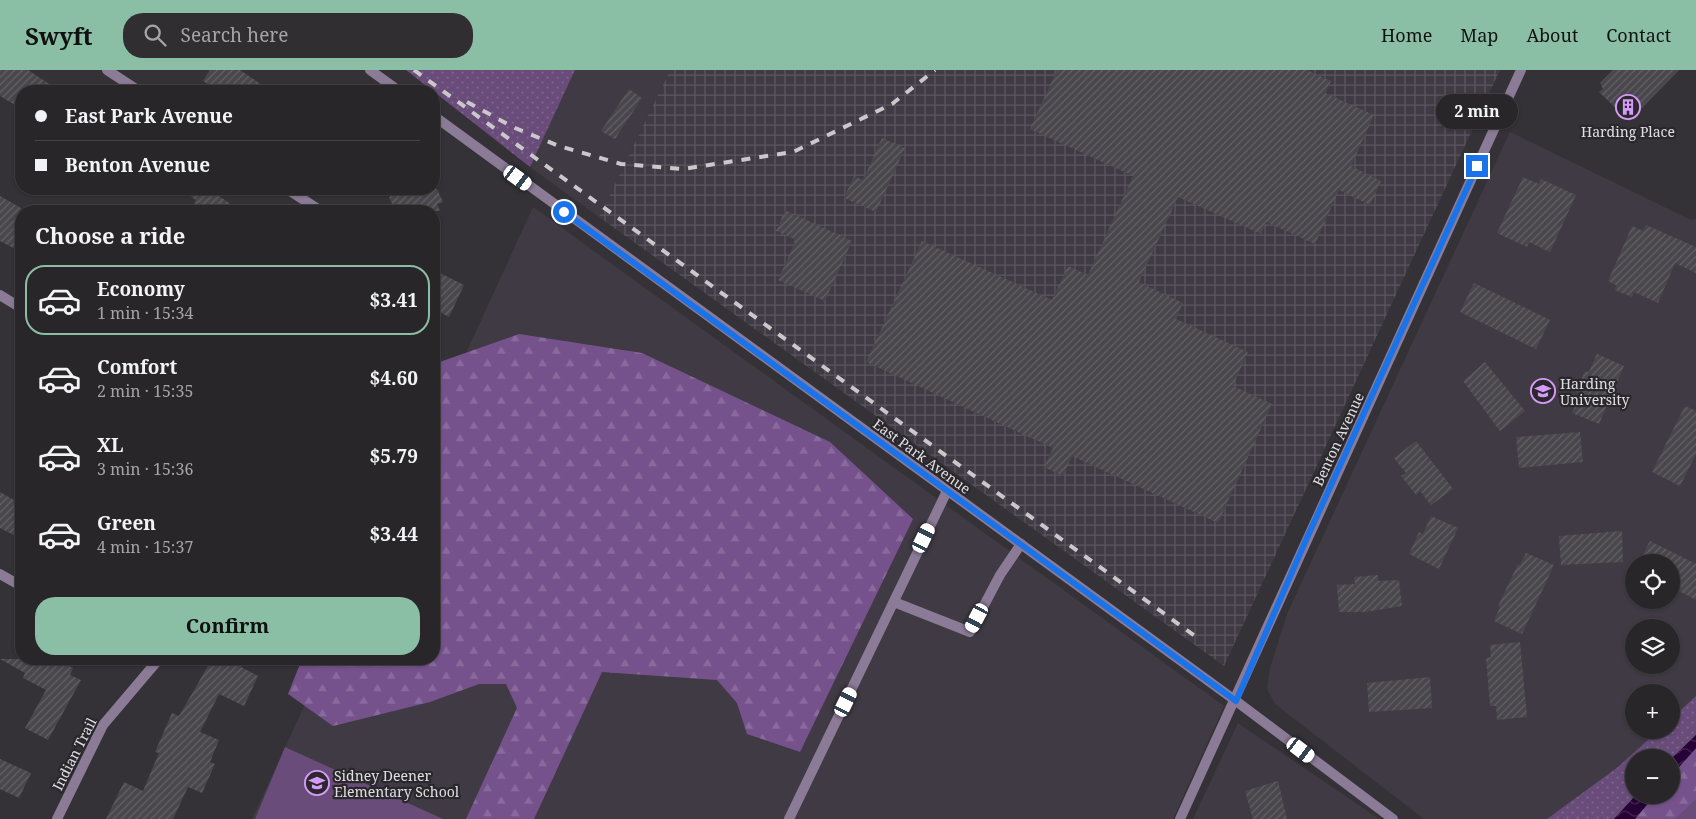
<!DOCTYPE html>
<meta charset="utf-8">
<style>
body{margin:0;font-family:"Noto Serif",serif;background:#302e31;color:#f1f3f6;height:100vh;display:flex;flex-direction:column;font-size:19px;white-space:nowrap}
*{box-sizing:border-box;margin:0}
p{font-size:16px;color:#a5a5a8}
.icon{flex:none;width:28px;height:28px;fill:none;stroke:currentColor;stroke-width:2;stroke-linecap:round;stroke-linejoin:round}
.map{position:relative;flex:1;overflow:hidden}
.panel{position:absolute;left:15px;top:135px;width:425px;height:460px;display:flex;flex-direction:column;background:#282629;border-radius:20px;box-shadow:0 1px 4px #0004,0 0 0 1px #444346}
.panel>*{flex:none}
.top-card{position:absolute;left:15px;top:15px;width:425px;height:110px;border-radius:20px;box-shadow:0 1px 4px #0004,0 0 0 1px #444346;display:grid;align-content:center;height:110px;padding:0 20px;background:#282629}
.buttons{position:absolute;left:1625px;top:484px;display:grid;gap:10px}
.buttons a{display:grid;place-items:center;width:55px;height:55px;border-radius:50%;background:#282629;box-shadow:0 1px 4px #0004,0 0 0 1px #444346;font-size:25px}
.end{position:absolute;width:22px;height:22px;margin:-11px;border:6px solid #1a73e8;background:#fff;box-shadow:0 0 0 2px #fff}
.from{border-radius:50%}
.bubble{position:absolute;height:35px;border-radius:18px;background:#282629;box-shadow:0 1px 4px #0004,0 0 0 1px #444346;font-size:16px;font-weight:700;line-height:35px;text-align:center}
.car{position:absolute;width:15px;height:30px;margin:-15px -8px;border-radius:6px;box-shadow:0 0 4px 1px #0007;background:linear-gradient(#fff 24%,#345 0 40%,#fff 0 76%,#345 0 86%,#fff 0)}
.top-card b{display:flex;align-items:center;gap:18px;height:48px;font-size:19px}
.top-card b+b{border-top:1px solid #444346}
.top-card i{width:12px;height:12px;background:#f1f3f6}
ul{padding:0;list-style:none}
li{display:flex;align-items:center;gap:15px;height:70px;margin:0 10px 8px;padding:0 10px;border:2px solid transparent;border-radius:20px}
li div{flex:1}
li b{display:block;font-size:19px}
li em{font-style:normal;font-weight:700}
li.current{border-color:#8abfa5}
li>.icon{width:45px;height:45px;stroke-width:1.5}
h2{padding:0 20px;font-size:22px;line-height:60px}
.action{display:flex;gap:10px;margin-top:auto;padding:10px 20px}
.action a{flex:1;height:58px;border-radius:20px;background:#8abfa5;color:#111;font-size:20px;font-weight:700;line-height:58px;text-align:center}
header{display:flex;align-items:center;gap:30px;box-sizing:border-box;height:70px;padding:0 25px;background:#8abfa5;color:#111}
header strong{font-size:24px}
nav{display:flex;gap:28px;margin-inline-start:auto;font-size:18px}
.search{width:350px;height:45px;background:#302e31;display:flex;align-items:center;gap:12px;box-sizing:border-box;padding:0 18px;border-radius:20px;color:#a5a5a8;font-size:19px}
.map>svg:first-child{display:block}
</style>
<header>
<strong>Swyft</strong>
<div class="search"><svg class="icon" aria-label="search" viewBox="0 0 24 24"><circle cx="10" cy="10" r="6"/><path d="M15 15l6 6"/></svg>Search here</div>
<nav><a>Home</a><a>Map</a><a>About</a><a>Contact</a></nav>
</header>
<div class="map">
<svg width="1696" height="749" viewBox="0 0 1696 749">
<defs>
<pattern id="industrial-grid" width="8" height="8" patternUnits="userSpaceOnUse" patternTransform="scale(1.25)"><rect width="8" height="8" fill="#403a44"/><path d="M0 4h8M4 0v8" fill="none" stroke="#5b565f"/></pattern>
<pattern id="grass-dots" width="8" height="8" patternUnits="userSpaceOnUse" patternTransform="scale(1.25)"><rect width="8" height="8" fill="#694c7a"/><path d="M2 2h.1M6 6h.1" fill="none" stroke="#7e658d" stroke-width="1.8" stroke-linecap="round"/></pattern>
<pattern id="forest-firs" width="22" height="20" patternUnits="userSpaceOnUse" patternTransform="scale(1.25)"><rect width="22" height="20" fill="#76528c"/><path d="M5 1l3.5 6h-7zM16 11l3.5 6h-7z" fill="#896a9c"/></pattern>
<pattern id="water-waves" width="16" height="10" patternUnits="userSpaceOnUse" patternTransform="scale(1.25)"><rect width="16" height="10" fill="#260237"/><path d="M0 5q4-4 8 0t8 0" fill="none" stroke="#452654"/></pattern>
<pattern id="building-hatch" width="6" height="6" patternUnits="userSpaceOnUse" patternTransform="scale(1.25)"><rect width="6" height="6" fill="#4a474c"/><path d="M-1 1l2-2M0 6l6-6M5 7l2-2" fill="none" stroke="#646166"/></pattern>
</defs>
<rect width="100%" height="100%" fill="#353237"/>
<g fill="#403a44" fill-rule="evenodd">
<polygon points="575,0 670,0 599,147 530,97"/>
<path d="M1510,62L1691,150L1696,149V749H1424L1275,634L1267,619L1270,598L1287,544ZM1634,492H1671V530H1634ZM1634,558H1671V595H1634ZM1634,622H1671V660H1634ZM1634,688H1671V725H1634Z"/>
<polygon points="533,137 1224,636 1173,749 252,749 326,589 434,589 434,353"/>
<polygon points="1238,653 1379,749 1193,749"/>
</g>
<polygon fill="url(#industrial-grid)" points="670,0 1500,0 1224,596 599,147"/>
<g fill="url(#grass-dots)">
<polygon points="406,0 575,0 530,97"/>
<polygon points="1696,626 1696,665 1671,689 1634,688 1634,725 1636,725 1614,749 1547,749 1618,697 1659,660 1671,660 1671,649"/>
</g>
<g fill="url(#forest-firs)">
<polygon points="519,264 642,283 830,372 913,449 800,682 747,664 737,633 717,610 602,602 534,749 466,749 517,638 506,614 479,614 430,632 333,656 288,624 302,589 434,589 434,294"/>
<polygon points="1696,678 1696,749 1635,749 1655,725 1671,725 1671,706"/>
</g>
<g fill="#694c7a">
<polygon points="285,677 443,749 255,749"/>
<polygon points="1696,730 1696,749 1675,749 1694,731"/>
</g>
<g fill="url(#water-waves)">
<polygon points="1696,665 1696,678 1671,706 1671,689"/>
<polygon points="1636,725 1655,725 1635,749 1614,749"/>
</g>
<g fill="url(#building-hatch)">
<polygon points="0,0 28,0 60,21 21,21 15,35 0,26"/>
<polygon points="210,0 240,0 271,21 217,21 203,11"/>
<polygon points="1057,0 1307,0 1331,11 1325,23 1374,45 1351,96 1381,111 1370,135 1339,120 1315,174 1266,152 1261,164 1178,127 1139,212 1183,233 1176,249 1248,282 1233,316 1272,334 1218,453 1072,386 1063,406 1044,397 1053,378 866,292 922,171 1052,230 1068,196 1088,205 1133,106 1030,59"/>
<polygon points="1613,0 1679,0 1629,51 1599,22 1603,19 1600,13"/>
<polygon points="629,19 642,28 615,69 601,61"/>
<polygon points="882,68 905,78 876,142 844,128 854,106 863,110"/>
<polygon points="1523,107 1539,114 1541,109 1576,125 1550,182 1529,172 1527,177 1497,163"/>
<polygon points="180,119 209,119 241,141 204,141 194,134 196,130"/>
<polygon points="399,119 437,119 443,132 437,134 440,141 395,141 389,127 400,122"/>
<polygon points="0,126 21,138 21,182 0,171"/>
<polygon points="785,140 852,171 825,231 778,210 796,170 776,161"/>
<polygon points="1646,155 1696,177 1696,203 1675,193 1658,233 1634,222 1632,227 1615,220 1616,215 1608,211 1632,156 1643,161"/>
<polygon points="434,200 464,215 449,247 434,239"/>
<polygon points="1474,213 1550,250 1536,279 1460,242"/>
<polygon points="1597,284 1624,296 1599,354 1572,343 1581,324 1576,322 1585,301 1589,302"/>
<polygon points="1485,292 1525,341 1500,361 1463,311"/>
<polygon points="1685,336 1696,341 1696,384 1680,416 1652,402"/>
<polygon points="1580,362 1583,392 1519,398 1516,367"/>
<polygon points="1416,371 1453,419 1431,435 1420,421 1416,425 1401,406 1406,403 1394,388"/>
<polygon points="0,422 21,434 21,469 0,458"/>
<polygon points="1431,446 1458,458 1439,499 1409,484 1419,462 1423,464"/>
<polygon points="1622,461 1623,492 1561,495 1559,466"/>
<polygon points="1650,471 1696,494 1696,530 1671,517 1671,492 1639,492"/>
<polygon points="1526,483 1554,495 1522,564 1494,551 1500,537 1498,536 1518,494 1520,495"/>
<polygon points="1378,505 1378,511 1399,510 1402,536 1365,542 1339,542 1337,515 1355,514 1354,507"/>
<polygon points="1520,572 1527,647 1497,650 1496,636 1490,636 1486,588 1491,587 1490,575"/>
<polygon points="0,589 55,589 73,598 70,605 81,610 48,670 25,658 46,620 23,608 25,603"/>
<polygon points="212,589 245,589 241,597 258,606 244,636 219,624 200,662 219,670 210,692 215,694 202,723 188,717 173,749 106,749 124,712 143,721 159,683 155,682 172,643 179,646"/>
<polygon points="1430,607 1432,638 1369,642 1367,613"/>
<polygon points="0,689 31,703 19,728 0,719"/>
<polygon points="1278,711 1287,749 1253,749 1245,721"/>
</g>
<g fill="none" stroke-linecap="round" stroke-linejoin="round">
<g stroke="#8b7b96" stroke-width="10">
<polyline points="894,532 970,562 1000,505 1021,474"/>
<polyline points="789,749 947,421"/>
</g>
<g stroke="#8b7b96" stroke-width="10">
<polyline points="107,0 139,21"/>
<polyline points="287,119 321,141"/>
<polyline points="0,225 21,238"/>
<polyline points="0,504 21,516"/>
<polyline points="57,749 103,655 159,589"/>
</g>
<g stroke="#8b7b96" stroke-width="10">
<polyline points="370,0 399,21"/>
<polyline points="434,46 1236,631 1393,749"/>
<polyline points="1180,749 1521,0"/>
</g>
<g stroke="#cac8cb" stroke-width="4" stroke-dasharray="9 9" stroke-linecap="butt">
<polyline points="414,0 1195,566"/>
<polyline points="467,32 515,58 559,76 621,94 683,99 793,82 892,34 935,0"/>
</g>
</g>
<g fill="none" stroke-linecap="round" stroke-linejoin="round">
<polyline stroke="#1a73e8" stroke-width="6" points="564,142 1236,631 1306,470 1477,96"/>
</g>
<defs>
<symbol id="building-ring" viewBox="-11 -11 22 22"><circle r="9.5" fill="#2b282d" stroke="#d69bfa" stroke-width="1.5"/><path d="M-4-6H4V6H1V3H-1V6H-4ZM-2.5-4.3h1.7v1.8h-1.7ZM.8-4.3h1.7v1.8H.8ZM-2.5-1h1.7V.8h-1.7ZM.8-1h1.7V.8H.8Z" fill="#d69bfa"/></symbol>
<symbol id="university-ring" viewBox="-11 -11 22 22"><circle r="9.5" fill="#2b282d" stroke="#d69bfa" stroke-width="1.5"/><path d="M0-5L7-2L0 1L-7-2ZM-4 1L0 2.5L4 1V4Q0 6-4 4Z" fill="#d69bfa"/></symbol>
<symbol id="school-ring" viewBox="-11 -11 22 22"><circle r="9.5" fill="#2b282d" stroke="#d69bfa" stroke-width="1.5"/><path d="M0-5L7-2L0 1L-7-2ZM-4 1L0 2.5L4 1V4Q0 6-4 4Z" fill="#d69bfa"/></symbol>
</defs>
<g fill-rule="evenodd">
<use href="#building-ring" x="1614" y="23" width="28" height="28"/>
<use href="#university-ring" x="1529" y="307" width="28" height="28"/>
<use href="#school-ring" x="303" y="699" width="28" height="28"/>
</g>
<g text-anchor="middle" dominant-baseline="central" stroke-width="4.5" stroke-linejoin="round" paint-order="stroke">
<g font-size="14" fill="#e0dee1" stroke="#2b282d" text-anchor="start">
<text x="1628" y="61" text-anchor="middle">Harding Place</text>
<text x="1560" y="313">Harding<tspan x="1560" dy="16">University</tspan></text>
<text x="334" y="705">Sidney Deener<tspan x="334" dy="16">Elementary School</tspan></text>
</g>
<g font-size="14" fill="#e0dee1" stroke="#2b282d">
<text transform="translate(1338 369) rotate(-65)">Benton Avenue</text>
<text transform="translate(922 386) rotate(36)">East Park Avenue</text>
<text transform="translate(74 684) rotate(-63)">Indian Trail</text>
</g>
</g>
</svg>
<div class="buttons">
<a><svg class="icon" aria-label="locate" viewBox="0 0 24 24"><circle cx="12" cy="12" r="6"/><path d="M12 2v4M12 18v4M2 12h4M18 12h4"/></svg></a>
<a><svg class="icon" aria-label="layers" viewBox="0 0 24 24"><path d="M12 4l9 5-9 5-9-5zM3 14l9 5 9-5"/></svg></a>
<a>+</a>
<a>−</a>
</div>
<i class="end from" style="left:564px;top:142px"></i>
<i class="end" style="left:1477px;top:96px"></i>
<div class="bubble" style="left:1436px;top:24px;width:82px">2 min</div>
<i class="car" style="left:518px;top:108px;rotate:126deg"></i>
<i class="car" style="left:924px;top:468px;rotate:26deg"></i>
<i class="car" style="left:977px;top:548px;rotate:208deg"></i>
<i class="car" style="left:846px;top:632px;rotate:26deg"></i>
<i class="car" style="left:1301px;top:680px;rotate:127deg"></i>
<div class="top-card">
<b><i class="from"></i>East Park Avenue</b>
<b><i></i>Benton Avenue</b>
</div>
<section class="panel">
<h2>Choose a ride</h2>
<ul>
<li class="current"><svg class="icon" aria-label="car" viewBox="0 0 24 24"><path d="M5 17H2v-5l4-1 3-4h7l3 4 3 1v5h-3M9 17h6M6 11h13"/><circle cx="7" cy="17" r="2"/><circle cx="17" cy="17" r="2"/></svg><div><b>Economy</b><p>1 min · 15:34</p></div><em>$3.41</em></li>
<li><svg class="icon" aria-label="car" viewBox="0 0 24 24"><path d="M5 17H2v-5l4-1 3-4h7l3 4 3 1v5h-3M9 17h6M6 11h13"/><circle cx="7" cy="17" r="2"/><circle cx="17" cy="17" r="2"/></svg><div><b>Comfort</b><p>2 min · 15:35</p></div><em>$4.60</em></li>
<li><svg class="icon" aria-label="car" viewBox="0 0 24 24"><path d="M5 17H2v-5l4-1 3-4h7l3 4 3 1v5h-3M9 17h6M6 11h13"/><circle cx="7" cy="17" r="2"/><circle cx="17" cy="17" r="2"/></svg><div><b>XL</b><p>3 min · 15:36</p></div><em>$5.79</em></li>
<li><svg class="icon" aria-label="car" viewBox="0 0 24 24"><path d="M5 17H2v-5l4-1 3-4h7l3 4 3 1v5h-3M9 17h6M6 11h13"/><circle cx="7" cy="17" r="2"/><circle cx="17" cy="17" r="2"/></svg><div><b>Green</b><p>4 min · 15:37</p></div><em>$3.44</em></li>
</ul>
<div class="action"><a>Confirm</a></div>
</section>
</div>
